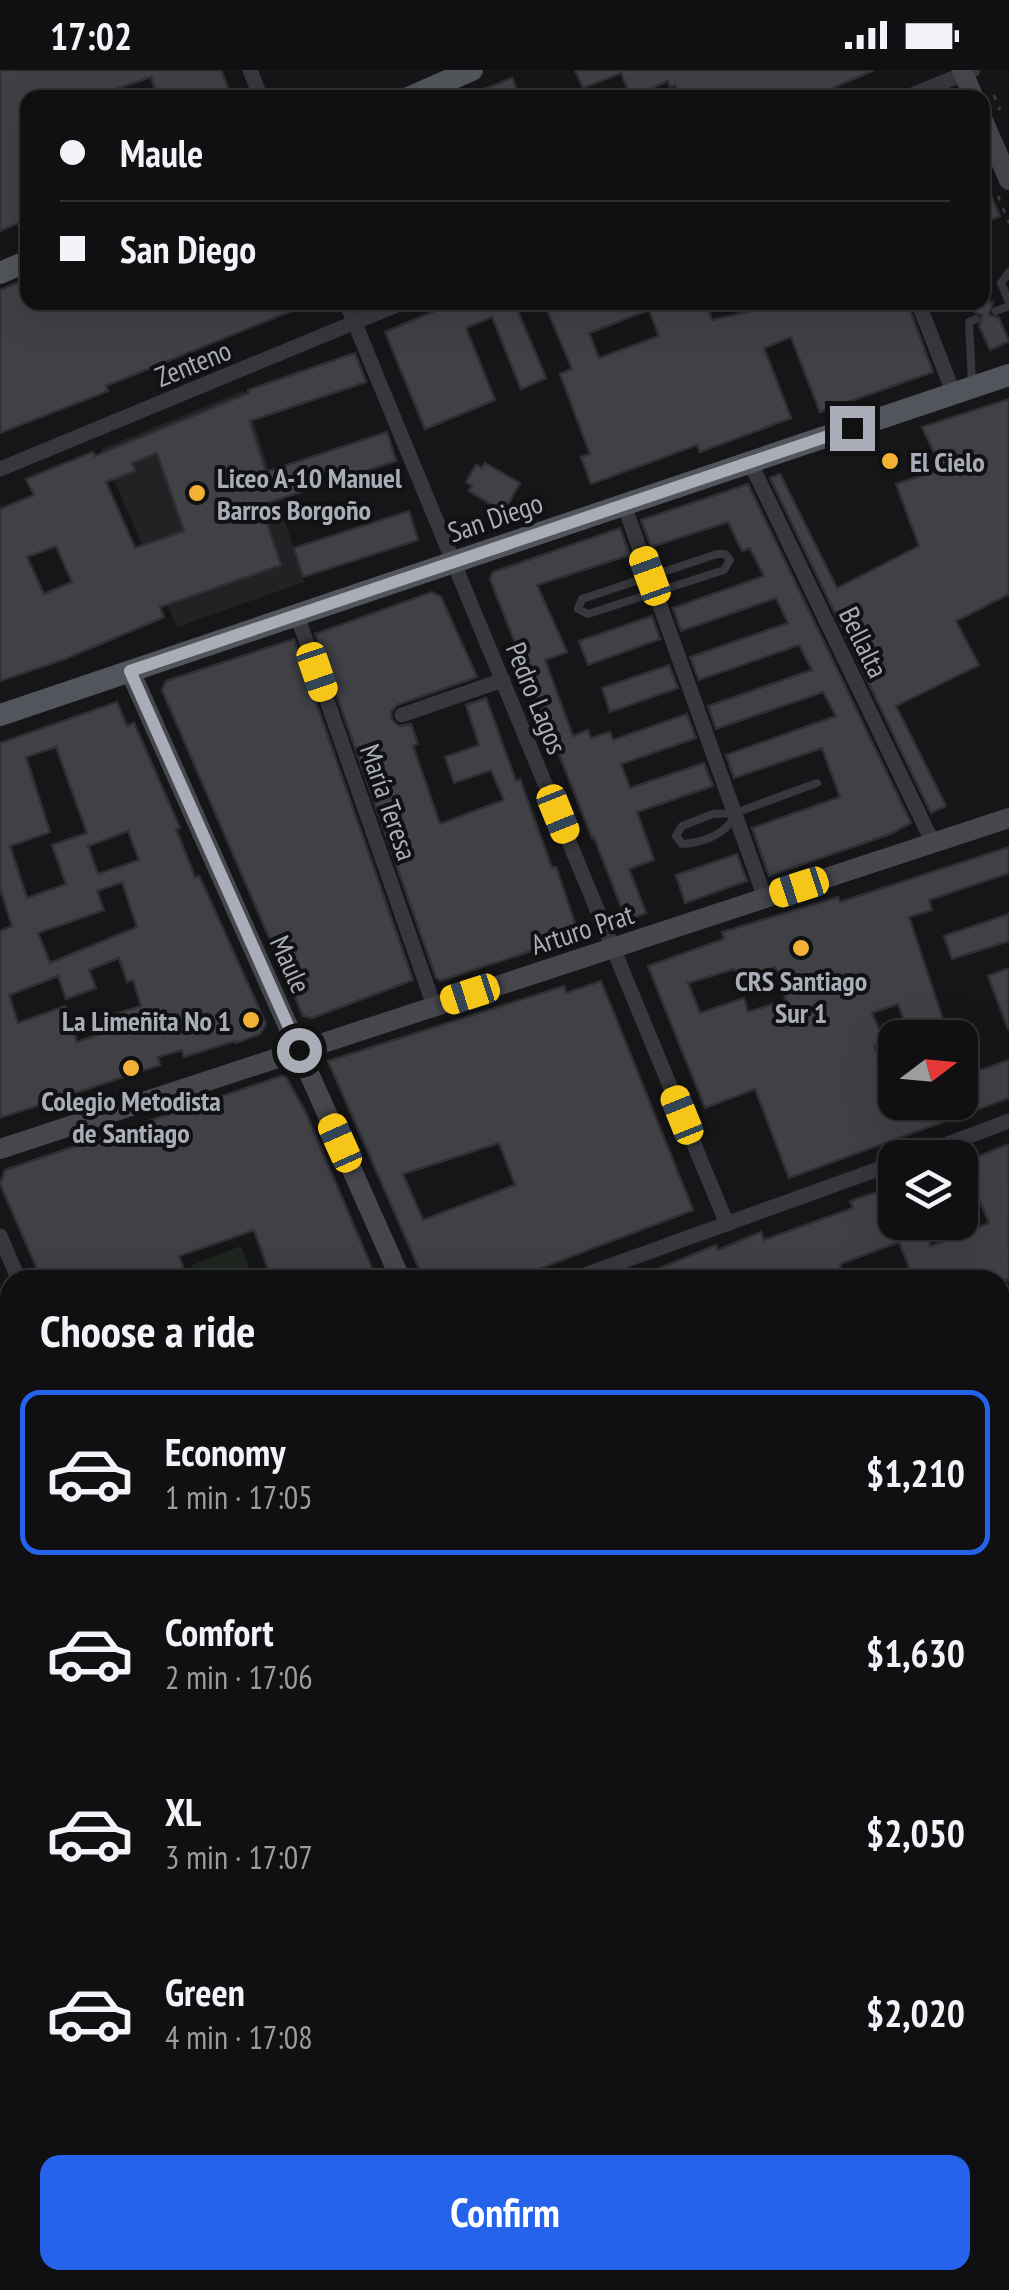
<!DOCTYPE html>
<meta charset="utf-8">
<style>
body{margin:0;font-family:"PT Sans Narrow",sans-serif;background:#1e1e20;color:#f1f3f6;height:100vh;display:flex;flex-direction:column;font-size:38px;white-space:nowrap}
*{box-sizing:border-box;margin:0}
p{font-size:32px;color:#9c9d9f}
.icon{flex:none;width:55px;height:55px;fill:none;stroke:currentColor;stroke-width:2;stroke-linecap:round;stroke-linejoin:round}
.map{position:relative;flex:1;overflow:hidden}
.panel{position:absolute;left:0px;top:1200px;width:1010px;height:1020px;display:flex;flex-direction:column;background:#101012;border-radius:30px 30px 0 0;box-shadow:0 10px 40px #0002,0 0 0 2px #303032}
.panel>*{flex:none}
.banner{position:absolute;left:20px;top:20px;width:970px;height:220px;border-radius:20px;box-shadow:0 10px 40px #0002,0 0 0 2px #303032;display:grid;align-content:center;height:220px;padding:0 40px;background:#101012}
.needle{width:65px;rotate:74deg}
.controls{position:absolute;left:878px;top:950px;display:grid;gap:20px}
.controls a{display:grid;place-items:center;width:100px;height:100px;border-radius:20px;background:#101012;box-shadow:0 10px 40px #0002,0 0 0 2px #303032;font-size:50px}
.end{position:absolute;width:45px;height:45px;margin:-22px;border:12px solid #a8adb8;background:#111;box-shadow:0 0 0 5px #111}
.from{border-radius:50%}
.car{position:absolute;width:30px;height:60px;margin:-30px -15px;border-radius:12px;box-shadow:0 0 8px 2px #0007;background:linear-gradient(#f5c518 24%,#345 0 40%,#f5c518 0 76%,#345 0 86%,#f5c518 0)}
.banner b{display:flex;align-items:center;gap:35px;height:95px;font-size:38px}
.banner b+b{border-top:2px solid #303032}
.banner i{width:25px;height:25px;background:#f1f3f6}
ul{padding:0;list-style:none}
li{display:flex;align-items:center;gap:30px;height:165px;margin:0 20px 15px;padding:0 20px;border:5px solid transparent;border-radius:20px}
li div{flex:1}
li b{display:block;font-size:38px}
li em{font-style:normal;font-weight:700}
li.current{border-color:#2563eb}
li>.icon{width:90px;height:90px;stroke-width:1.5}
h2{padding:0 40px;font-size:45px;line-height:120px}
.cta{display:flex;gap:20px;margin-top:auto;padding:20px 40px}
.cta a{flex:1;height:115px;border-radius:20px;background:#2563eb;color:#fff;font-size:40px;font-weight:700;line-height:115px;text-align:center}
.status{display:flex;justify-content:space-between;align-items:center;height:70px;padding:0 50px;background:#101012;direction:ltr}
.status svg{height:28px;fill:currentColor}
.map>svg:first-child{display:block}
</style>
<div class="status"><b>17:02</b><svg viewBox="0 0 49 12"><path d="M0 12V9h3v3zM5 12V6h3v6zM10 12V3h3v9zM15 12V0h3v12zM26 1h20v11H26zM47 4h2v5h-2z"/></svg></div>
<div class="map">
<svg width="1009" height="2220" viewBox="0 0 1009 2220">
<rect width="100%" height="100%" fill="#161618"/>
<polygon fill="#222225" points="244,320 304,512 177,557 101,379"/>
<polygon fill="#1e261f" points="241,1176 253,1207 197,1210 192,1195"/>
<g fill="#404145" stroke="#303034" stroke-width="2.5" fill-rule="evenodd">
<polygon points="0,0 221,0 232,28 158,28 151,7 99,25 100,28 28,28 28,149 0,161"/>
<polygon points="575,0 874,0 810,28 680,28 675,15 670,17 668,11 631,27 621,3 583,18"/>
<polygon points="512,8 520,28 466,28 465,27"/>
<polygon points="982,105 1000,146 982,154"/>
<polygon points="28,208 28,232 126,232 128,237 138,232 311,233 106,316 108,321 0,363 0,220"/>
<polygon points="456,232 514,232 546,308 521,319 492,247 466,258 495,330 425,359 385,262"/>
<path d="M544,232H706L712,250L751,241L748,232H907L933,302L820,342L791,267L764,278L791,348L700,382L697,375L591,414L581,387L590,384L560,304L572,299ZM649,240L659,266L599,288L589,263Z"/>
<polygon points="970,232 993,232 989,245 999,248 1009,271 990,280 979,256 982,245 974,242"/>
<path d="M355,283L366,312L250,351L266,402L387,362L396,391L261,435L281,495L160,537L164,547L65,589L0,611V439L34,425L26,409L93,382L95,386L249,323L248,320ZM157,383L184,461L135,478L106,412L135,401L132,393ZM56,476L72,512L44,524L27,487Z"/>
<polygon points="1009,329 1009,524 956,551 979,595 896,636 946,736 931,743 770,408 780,404 837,518 919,476 896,414 942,399 922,357"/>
<polygon points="485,393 520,413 507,436 502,433 499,439 469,421 472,416 466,412 476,395 482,398"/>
<polygon points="748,414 911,753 890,764 769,806 752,758 840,727 822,678 734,708 726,685 836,646 823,622 716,659 708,636 812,600 799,575 699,610 690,587 788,553 776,528 681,561 673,538 764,506 750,478 742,481 728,452 651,477 641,450"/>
<polygon points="409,441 418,470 303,507 294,478"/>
<polygon points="620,458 630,485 537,515 567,582 545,590 573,666 588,660 591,668 610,662 613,670 687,644 696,668 621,694 630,718 704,693 713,716 637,742 654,790 629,799 646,843 630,849 625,847 594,767 592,768 490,509 493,502"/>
<polygon points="432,522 441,527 477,607 397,635 391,642 392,650 399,656 411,654 418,674 413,676 440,754 504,730 491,700 454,713 445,687 479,675 466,635 486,628 516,711 520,709 552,798 556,797 579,865 441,911 436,908 315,564"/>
<polygon points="652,546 660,569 588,595 579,571"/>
<polygon points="294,569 413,910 312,948 303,946 162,620 166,611"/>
<polygon points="669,595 678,618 610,642 602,618"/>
<path d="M117,632L127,656L134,653L180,758L176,759L195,807L199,806L207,823L266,954L260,964L236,973L235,971L184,987L182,980L158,987L160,995L0,1048V861L12,856L0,818V673ZM56,677L87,763L52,775L66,814L27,828L10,776L50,762L26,687ZM128,761L139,790L98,804L88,776ZM122,812L137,857L50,893L38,863L104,840L97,821ZM119,888L127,912L133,910L141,936L96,950L101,964L77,972L65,936L18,953L9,925L58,906L66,929L96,918L89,900Z"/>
<path d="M1009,777V803L929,830L932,840L909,847L949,968H910L898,934L872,943L884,971L874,975L895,1032H960V1007L1009,990V1028L789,1108L755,1019L705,1038L648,896L724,869L722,862L838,827L840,832ZM775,897L786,930L748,942L744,928L700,943L688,913L734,899L738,910Z"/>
<polygon points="737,784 747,811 685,833 676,805"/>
<polygon points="1009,844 1009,871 952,889 944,866"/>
<polygon points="1009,898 1009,959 1008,959 988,906"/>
<path d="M601,911L693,1140L510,1210H424L328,991L564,916L566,923ZM499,1073L515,1115L423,1150L403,1104Z"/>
<polygon points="281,1006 286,1007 306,1043 377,1210 272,1210 254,1160 179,1186 188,1210 42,1210 0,1114 5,1100"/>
<polygon points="1009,1074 1009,1210 914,1210 899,1172 840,1194 845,1210 800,1210 798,1204 781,1210 631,1210 716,1175 718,1180 761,1162 764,1170 853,1138 850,1131 883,1120 886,1127 895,1123 895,1152 923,1152 931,1176 989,1153 964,1092"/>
</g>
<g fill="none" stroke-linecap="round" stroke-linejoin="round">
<g stroke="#3d3f44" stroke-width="2.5" stroke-dasharray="5 8" stroke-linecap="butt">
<polyline points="994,25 1000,40"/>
<polyline points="998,126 1009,153"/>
<polyline points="340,2210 344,2220"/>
</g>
<g stroke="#37383d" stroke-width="8">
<polyline points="1009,202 1001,213 1009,232"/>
<polyline points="996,241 1009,236"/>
<polyline points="972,313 969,252 976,249"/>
<polygon points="717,484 725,484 730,490 724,500 588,544 578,539 582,529"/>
<path d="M734,747C725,765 701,773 682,774L676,766L682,756L713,744L735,743L817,713"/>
<polyline points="0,1506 10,1527"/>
</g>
<g stroke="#37383d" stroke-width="15">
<polyline points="250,0 261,28"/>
<polyline points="905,28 973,0"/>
<polyline points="346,232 727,1154"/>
<polyline points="918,232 954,324"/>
<polyline points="750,392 933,773"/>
<polyline points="0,399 404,232"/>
<polyline points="624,435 765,828"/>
<polyline points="297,545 434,936"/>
<polyline points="402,645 503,610"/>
<polyline points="910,1088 1009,1051"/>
<polyline points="0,1166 19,1210"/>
<polyline points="571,1210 895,1093"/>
<polyline points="1000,1322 1009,1346"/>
<polyline points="0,1412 10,1408"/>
<polyline points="1000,1599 1009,1595"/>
<polyline points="1000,2105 1009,2102"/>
<polyline points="477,2210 482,2220"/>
<polyline points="692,2220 719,2210"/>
</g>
<g stroke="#45474d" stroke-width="20">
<polyline points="962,0 974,28"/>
<polyline points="982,48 1009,110"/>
<polyline points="130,601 401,1210"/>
<polyline points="0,1079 1009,748"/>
<polyline points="1000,1362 1009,1358"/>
<polyline points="0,1761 10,1757"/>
<polyline points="1000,1853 1009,1850"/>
<polyline points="0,1984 10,2007"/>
<polyline points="0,2179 10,2176"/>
<polyline points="98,2210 102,2220"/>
<polyline points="837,2210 841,2220"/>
</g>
<g stroke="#53555c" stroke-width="22">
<polyline points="408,28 472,0"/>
<polyline points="0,203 28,191"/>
<polyline points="0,645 1009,305"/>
</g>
</g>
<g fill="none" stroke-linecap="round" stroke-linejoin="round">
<polyline stroke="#a8adb8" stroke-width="12" points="299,980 130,601 852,358"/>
</g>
<g fill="#f2b134" stroke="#111113" stroke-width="4">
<circle cx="890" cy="391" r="10"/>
<circle cx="197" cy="423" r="10"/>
<circle cx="801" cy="878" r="10"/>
<circle cx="251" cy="950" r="10"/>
<circle cx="131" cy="998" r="10"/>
</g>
<g text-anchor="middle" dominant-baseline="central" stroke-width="8" stroke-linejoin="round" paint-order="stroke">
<g font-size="28" fill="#a8adb8" stroke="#111113">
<text transform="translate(193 293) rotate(-22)">Zenteno</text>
<text transform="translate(495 447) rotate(-19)">San Diego</text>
<text transform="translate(864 572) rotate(64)">Bellalta</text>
<text transform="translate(537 628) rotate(68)">Pedro Lagos</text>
<text transform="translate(389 732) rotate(71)">María Teresa</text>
<text transform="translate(582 859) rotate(-18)">Arturo Prat</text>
<text transform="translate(291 894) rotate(66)">Maule</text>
</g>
<g font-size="28" font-weight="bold" fill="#a8adb8" stroke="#111113" text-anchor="start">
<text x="910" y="391">El Cielo</text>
<text x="217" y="407">Liceo A-10 Manuel<tspan x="217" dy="32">Barros Borgoño</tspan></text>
<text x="801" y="910" text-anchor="middle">CRS Santiago<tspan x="801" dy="32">Sur 1</tspan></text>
<text x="231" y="950" text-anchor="end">La Limeñita No 1</text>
<text x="131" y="1030" text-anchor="middle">Colegio Metodista<tspan x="131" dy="32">de Santiago</tspan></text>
</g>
</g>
</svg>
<div class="controls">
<a><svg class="needle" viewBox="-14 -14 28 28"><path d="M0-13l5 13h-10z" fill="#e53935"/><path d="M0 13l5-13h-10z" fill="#9c9d9f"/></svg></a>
<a><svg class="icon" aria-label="layers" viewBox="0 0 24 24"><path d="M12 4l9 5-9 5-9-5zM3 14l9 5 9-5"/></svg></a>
</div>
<i class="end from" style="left:299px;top:980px"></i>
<i class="end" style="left:852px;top:358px"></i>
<i class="car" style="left:650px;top:506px;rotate:340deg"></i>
<i class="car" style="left:317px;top:602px;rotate:161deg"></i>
<i class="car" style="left:558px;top:744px;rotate:158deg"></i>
<i class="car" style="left:799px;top:817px;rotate:252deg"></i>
<i class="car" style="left:470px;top:924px;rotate:252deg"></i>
<i class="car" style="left:682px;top:1045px;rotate:338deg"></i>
<i class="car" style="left:340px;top:1073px;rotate:336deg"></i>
<div class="banner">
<b><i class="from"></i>Maule</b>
<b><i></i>San Diego</b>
</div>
<section class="panel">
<h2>Choose a ride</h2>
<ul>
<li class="current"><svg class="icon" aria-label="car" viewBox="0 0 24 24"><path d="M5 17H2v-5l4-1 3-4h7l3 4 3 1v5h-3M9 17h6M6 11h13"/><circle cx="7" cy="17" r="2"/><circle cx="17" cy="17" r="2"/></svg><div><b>Economy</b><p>1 min · 17:05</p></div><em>$1,210</em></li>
<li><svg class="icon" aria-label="car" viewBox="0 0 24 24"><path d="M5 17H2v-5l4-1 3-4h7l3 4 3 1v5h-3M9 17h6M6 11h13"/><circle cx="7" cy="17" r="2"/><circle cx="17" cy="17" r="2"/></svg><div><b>Comfort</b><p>2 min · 17:06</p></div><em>$1,630</em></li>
<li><svg class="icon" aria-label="car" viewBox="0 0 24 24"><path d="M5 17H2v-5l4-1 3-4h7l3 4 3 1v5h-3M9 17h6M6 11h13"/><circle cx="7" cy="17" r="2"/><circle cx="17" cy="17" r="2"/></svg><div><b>XL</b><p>3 min · 17:07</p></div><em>$2,050</em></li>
<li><svg class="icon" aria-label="car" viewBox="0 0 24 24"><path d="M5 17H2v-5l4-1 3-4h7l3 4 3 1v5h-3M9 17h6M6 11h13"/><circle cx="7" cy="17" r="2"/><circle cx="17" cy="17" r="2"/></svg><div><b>Green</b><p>4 min · 17:08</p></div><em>$2,020</em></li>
</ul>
<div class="cta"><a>Confirm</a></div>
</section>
</div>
